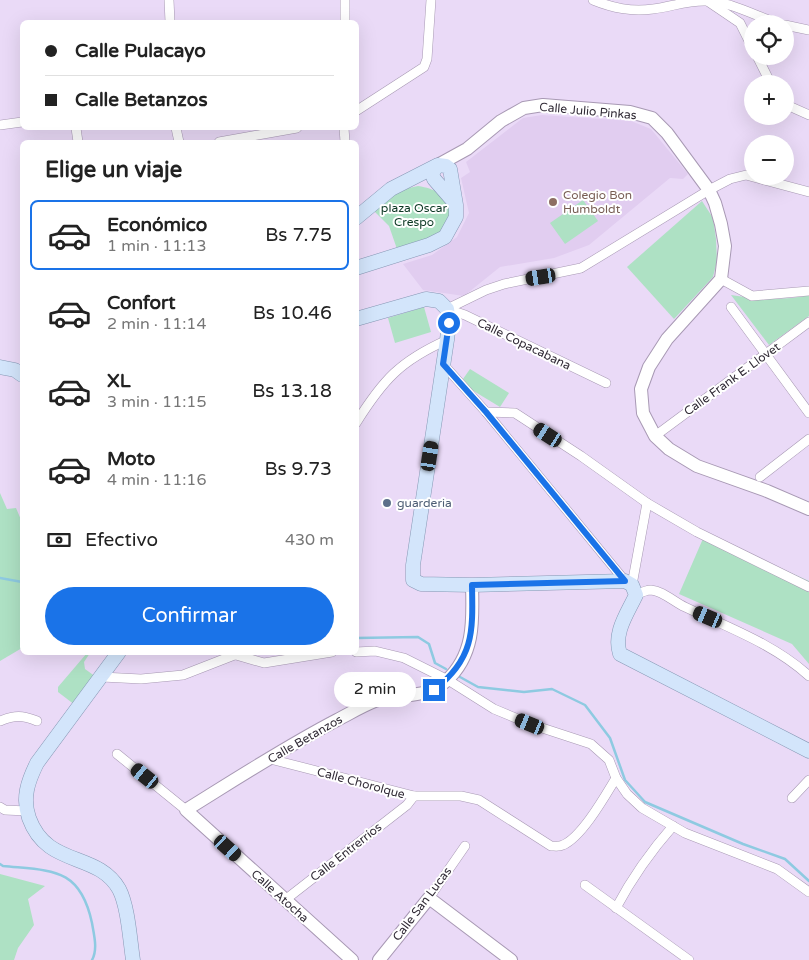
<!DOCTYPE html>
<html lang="es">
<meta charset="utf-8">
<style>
body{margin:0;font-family:"Varela Round",sans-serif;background:#f6f6f6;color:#222;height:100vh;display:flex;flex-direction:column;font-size:19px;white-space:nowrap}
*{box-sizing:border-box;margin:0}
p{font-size:16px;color:#767676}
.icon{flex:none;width:28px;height:28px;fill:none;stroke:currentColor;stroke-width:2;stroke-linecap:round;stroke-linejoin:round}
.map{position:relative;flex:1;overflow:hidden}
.side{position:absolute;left:20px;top:140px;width:339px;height:515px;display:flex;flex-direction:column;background:#fff;border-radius:8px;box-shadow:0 5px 20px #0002}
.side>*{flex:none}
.top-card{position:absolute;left:20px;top:20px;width:339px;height:110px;border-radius:8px;box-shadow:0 5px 20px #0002;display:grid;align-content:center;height:110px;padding:0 25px;background:#fff}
.tools{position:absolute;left:744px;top:15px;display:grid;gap:10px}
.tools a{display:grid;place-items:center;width:50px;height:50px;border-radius:50%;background:#fff;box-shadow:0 5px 20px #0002;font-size:25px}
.end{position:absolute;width:22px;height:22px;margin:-11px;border:6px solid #1a73e8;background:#fff;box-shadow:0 0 0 2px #fff}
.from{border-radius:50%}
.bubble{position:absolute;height:35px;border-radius:18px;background:#fff;box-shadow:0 5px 20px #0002;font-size:16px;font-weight:600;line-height:35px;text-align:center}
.car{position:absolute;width:15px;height:30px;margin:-15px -8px;border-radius:6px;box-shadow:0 0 4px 1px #0007;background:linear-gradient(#222 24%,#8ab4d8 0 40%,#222 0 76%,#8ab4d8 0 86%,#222 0)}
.top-card b{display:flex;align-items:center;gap:18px;height:48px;font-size:19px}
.top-card b+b{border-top:1px solid #e0e0e0}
.top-card i{width:12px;height:12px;background:#222}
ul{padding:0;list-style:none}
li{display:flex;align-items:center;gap:15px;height:70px;margin:0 10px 8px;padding:0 15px;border:2px solid transparent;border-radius:8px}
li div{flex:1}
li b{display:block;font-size:19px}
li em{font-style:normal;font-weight:600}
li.selected{border-color:#1a73e8}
li>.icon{width:45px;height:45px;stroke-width:1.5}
h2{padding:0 25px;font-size:22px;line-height:60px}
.pay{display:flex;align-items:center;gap:12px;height:55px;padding:0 25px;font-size:19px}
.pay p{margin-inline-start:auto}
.action{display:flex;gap:10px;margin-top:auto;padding:10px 25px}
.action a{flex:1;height:58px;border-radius:30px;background:#1a73e8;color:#fff;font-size:20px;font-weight:600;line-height:58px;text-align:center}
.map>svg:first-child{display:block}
</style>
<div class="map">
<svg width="809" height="960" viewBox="0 0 809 960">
<rect width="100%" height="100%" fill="#eadaf7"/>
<polygon fill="#e1cdf0" points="542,115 631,121 651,129 688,174 683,179 670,178 589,245 554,258 500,267 464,296 423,290 403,264 432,255 457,237 469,213 461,178 470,172 466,162 523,118"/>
<g fill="#aee1c4">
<path d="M418,186C436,189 441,193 451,208C447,239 423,241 397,249L389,226L372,209L400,190Z"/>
<polygon points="583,200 598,221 565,244 550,223"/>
<polygon points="702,201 713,218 716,239 717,261 713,277 674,319 627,267"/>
<path d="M731,295C758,299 782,301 809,295V316L769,345Z"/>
<polygon points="424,307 431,332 395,343 388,318"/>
<polygon points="470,369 509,393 500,407 472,390 463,379"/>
<polygon points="0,493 7,509 16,508 22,522 22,648 0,661"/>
<polygon points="705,534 809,581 809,664 792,644 679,594"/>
<polygon points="87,653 90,653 84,662 85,669 96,677 75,705 58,692 58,687"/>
<polygon points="0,874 45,886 28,899 34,925 18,948 14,960 0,960"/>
</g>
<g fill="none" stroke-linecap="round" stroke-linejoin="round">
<g stroke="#8ecae1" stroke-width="2.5">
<polyline points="0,578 22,582"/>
<polyline points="356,638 418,637 429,644 435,663 446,669"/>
<polyline points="271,652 273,652"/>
<polyline points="460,677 478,687 524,692 552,689 585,705 610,738 625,780 645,802 743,844 785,859 809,881"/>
<path d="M0,864L3,866C52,871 80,867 92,923C94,935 98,949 92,960"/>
</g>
<defs>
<g id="street">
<polyline points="169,0 170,22"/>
<path d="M593,0C613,8 631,12 653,9C671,7 688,0 707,1C728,1 758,17 780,24"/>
<polyline points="709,2 740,23 752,47"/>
<polyline points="345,22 345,0"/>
<polyline points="785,25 809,30"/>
<polyline points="757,56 771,84"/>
<polyline points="785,102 789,106 809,115"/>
<polyline points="356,111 424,67 427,59 431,0"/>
<polyline points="0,125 22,122"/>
<polyline points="76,128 78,142"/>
<polyline points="176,128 179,142"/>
<polyline points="344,128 345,142"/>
<polyline points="219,142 297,128"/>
<polyline points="721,279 752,296 809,291"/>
<polyline points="731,307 809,413"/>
<polyline points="447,309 486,290 504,284 581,268 709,190 730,179 746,175 809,192"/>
<polyline points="447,309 465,315 606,383"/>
<polyline points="443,364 486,412 625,581"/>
<polyline points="486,412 515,413 581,456 647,503 697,532 809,587"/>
<path d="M356,423C383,380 400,361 447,340"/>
<polyline points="655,436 809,322"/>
<polyline points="760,477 809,439"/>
<polyline points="632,585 647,503"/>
<path d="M636,595C640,593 646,590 651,590C663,591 674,602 685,607C727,627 774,644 809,676"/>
<polyline points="356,652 375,651 404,658 448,680 494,709 530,724 591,744 609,760 616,778 627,794 642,808 685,833 777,869 809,892"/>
<polyline points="236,655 264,663 332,652"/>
<polyline points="102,677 141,679 183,675 242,652"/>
<path d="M0,721C15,715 22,715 37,721"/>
<polyline points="117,754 186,810"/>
<path d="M270,759L414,796H461L479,800L551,846C555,846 559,847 563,845C582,837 605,796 616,778"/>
<polyline points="792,798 809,780"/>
<polyline points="0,807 5,810 27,811"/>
<polyline points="585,885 689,960"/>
<polyline points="429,898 465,846"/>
<polyline points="285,900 407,805 414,796"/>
<path d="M616,908C632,878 650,852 673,826"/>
</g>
<g id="secondary">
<polyline points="438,165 467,149 501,121 524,108 543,105 630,112 652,118 667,133 709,190 715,203 721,224 725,246 721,279 667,339 649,367 641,389 643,413 655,436 669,449 697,466 767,491 809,509"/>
<path d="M352,960L186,810C236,779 285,747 337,720C349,714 362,706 375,701C400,692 425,700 446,681C475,655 473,620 472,585"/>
<polyline points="379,960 429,898 511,960"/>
</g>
<g id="primary">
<polyline points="436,167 432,174 434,179 454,202"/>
<polyline points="356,218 391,189 438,165 446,166 450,169 456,205 456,217 445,237 429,245 356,268"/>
<path d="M356,319L426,299L439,301L447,309L449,323L447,340L413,565V580L421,584L472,585L625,581L632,585L636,595C627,614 613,633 620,654L809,751"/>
<polyline points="0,367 15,370 22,375"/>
<path d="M119,652L37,763C28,781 22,798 29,818C47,868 97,851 119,889C128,906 130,940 133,960"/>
</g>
</defs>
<use href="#street" stroke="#a899b4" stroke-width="10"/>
<use href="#secondary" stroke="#a899b4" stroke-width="14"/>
<use href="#primary" stroke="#8698b4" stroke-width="15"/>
<use href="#street" stroke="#fff" stroke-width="9"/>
<use href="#secondary" stroke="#fff" stroke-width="12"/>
<use href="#primary" stroke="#d3e5fb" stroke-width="14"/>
</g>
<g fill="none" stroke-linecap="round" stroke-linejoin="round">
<path stroke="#1a73e8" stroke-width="6" d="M434,690C474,659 473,632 472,585L625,581L486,412L443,364L449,323"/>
</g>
<circle fill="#8d6e63" stroke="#fff" stroke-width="2" cx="553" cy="202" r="5"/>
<circle fill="#5c6f8a" stroke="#fff" stroke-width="2" cx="387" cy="503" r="5"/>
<g text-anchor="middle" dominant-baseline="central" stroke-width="4" stroke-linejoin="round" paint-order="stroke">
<g font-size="12" fill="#302a35" stroke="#fff">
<text transform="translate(588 111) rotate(5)">Calle Julio Pinkas</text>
<text transform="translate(524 344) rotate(26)">Calle Copacabana</text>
<text transform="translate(732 379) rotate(-36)">Calle Frank E. Llovet</text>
<text transform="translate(305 739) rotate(-30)">Calle Betanzos</text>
<text transform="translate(361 783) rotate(15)">Calle Chorolque</text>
<text transform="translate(346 852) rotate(-38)">Calle Entrerríos</text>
<text transform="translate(280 896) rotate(42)">Calle Atocha</text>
<text transform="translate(422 904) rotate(-53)">Calle San Lucas</text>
</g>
<g font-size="12" fill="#785e54" stroke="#fff" text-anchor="start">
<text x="563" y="195">Colegio Bon<tspan x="563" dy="14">Humboldt</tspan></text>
</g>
<g font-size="12" fill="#0c3824" stroke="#fff">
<text x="414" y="208">plaza Oscar<tspan x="414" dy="14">Crespo</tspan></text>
</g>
<g font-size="12" fill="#4e5e75" stroke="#fff" text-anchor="start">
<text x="397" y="503">guarderia</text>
</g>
</g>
</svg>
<div class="tools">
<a><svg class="icon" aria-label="locate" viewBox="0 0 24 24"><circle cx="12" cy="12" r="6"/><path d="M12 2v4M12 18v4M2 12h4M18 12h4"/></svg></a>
<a>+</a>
<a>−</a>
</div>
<i class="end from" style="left:449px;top:323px"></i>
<i class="end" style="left:434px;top:690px"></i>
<div class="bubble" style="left:334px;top:672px;width:82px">2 min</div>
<i class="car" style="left:541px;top:277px;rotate:261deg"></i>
<i class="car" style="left:548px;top:435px;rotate:303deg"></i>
<i class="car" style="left:430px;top:456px;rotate:9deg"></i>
<i class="car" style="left:708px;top:617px;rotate:293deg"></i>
<i class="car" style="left:530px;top:724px;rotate:292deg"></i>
<i class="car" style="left:145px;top:776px;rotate:309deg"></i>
<i class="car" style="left:228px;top:848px;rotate:132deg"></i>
<div class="top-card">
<b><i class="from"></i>Calle Pulacayo</b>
<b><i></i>Calle Betanzos</b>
</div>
<section class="side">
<h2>Elige un viaje</h2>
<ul>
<li class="selected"><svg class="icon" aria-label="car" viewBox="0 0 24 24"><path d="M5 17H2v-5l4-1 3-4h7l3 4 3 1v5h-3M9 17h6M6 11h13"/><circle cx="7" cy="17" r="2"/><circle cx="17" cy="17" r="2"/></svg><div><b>Económico</b><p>1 min · 11:13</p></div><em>Bs 7.75</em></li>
<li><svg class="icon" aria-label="car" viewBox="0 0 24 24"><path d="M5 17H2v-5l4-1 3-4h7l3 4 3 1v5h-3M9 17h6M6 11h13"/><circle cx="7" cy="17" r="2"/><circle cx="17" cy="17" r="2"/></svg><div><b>Confort</b><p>2 min · 11:14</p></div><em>Bs 10.46</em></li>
<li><svg class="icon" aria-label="car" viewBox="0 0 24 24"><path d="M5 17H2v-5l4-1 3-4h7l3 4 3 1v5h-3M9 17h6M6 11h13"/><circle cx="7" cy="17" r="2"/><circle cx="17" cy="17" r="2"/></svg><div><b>XL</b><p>3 min · 11:15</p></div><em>Bs 13.18</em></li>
<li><svg class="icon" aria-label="car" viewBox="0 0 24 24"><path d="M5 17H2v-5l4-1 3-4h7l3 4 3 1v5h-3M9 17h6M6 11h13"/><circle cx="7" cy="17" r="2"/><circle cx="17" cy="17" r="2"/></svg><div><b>Moto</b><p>4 min · 11:16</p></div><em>Bs 9.73</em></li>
</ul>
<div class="pay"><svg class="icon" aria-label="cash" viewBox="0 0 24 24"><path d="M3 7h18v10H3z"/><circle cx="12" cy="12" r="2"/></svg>Efectivo<p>430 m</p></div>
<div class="action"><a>Confirmar</a></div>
</section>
</div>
